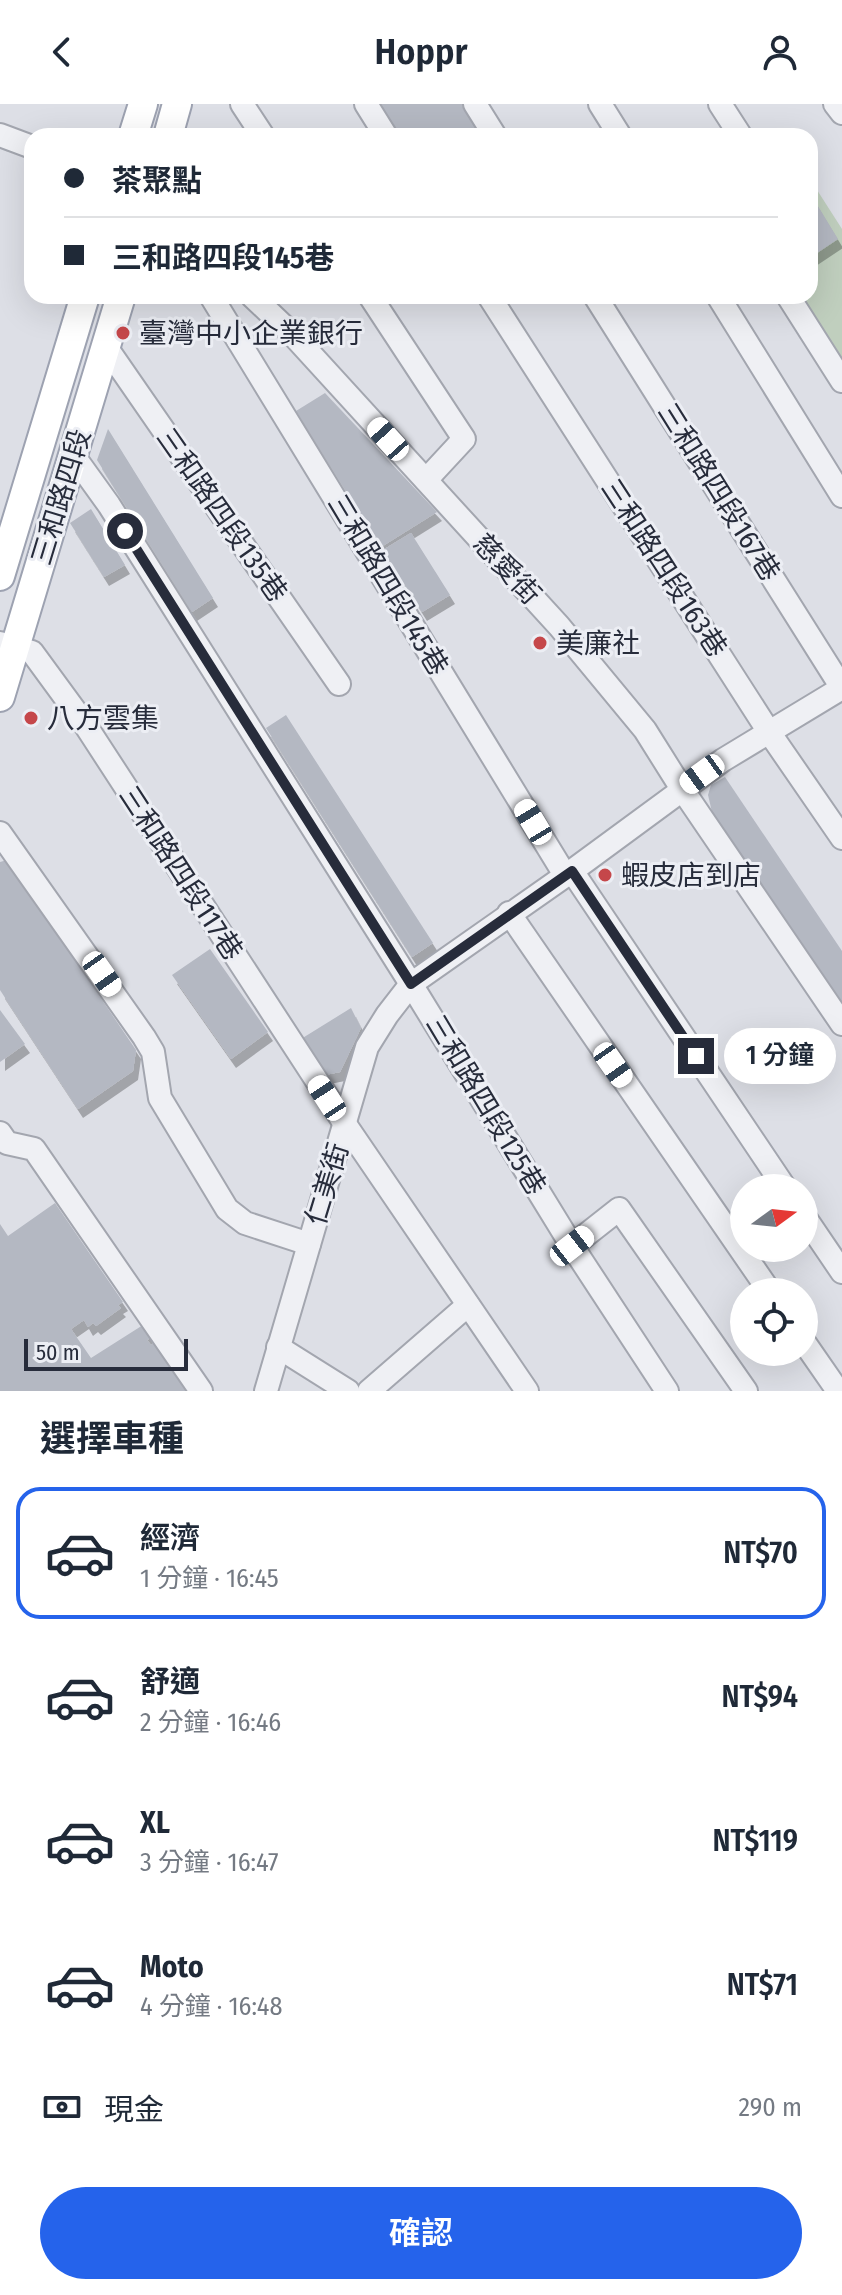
<!DOCTYPE html>
<html lang="zh-TW">
<meta charset="utf-8">
<style>
body{margin:0;font-family:"Fira Sans Condensed","Noto Sans TC",sans-serif;background:#f6f6f7;color:#1f2937;height:100vh;display:flex;flex-direction:column;font-size:30px;white-space:nowrap}
*{box-sizing:border-box;margin:0}
p{font-size:26px;color:#747a83}
.icon{flex:none;width:44px;height:44px;fill:none;stroke:currentColor;stroke-width:2;stroke-linecap:round;stroke-linejoin:round}
.map{position:relative;height:1287px;overflow:hidden}
.panel{display:flex;flex-direction:column;background:#fff;flex:1}
.panel>*{flex:none}
.banner{position:absolute;left:24px;top:24px;width:794px;height:176px;border-radius:24px;box-shadow:0 8px 32px #0002;display:grid;align-content:center;height:176px;padding:0 40px;background:#fff}
.needle{width:52px;rotate:75deg}
.buttons{position:absolute;left:730px;top:1070px;display:grid;gap:16px}
.buttons a{display:grid;place-items:center;width:88px;height:88px;border-radius:50%;background:#fff;box-shadow:0 8px 32px #0002;font-size:40px}
.scale{position:absolute;left:24px;bottom:20px;width:164px;box-sizing:border-box;padding-left:8px;border:4px solid #272c3b;border-top:0;font-size:22px;line-height:28px;white-space:nowrap;color:#272c3b;-webkit-text-stroke:6px #eceef4;paint-order:stroke}
.end{position:absolute;width:36px;height:36px;margin:-18px;border:10px solid #272c3b;background:#fff;box-shadow:0 0 0 4px #fff}
.from{border-radius:50%}
.bubble{position:absolute;height:56px;border-radius:28px;background:#fff;box-shadow:0 8px 32px #0002;font-size:26px;font-weight:600;line-height:56px;text-align:center}
.car{position:absolute;width:24px;height:48px;margin:-24px -12px;border-radius:10px;box-shadow:0 0 6px 2px #0007;background:linear-gradient(#fff 24%,#345 0 40%,#fff 0 76%,#345 0 86%,#fff 0)}
.banner b{display:flex;align-items:center;gap:28px;height:76px;font-size:30px}
.banner b+b{border-top:2px solid #e0e1e3}
.banner i{width:20px;height:20px;background:#1f2937}
ul{padding:0;list-style:none}
li{display:flex;align-items:center;gap:24px;height:132px;margin:0 16px 12px;padding:0 24px;border:4px solid transparent;border-radius:24px}
li div{flex:1}
li b{display:block;font-size:30px}
li em{font-style:normal;font-weight:600}
li.on{border-color:#2563eb}
li>.icon{width:72px;height:72px;stroke-width:1.5}
h2{padding:0 40px;font-size:36px;line-height:96px}
.pay{display:flex;align-items:center;gap:20px;height:88px;padding:0 40px;font-size:30px}
.pay p{margin-inline-start:auto}
.action{display:flex;gap:16px;margin-top:auto;padding:16px 40px}
.action a{flex:1;height:92px;border-radius:48px;background:#2563eb;color:#fff;font-size:32px;font-weight:600;line-height:92px;text-align:center}
header{display:flex;justify-content:space-between;align-items:center;height:104px;padding:0 40px;background:#fff;font-size:36px;font-weight:600}
.map>svg:first-child{display:block}
</style>
<header><svg class="icon" aria-label="back" viewBox="0 0 24 24"><path d="M15 5l-7 7 7 7"/></svg>Hoppr<svg class="icon" aria-label="person" viewBox="0 0 24 24"><circle cx="12" cy="8" r="4"/><path d="M4 21q1-7 8-7t8 7"/></svg></header>
<div class="map">
<svg width="842" height="1287" viewBox="0 0 842 1287">
<defs>
<filter id="shadow"><feDropShadow dx="5" dy="9" stdDeviation="0" flood-color="#0004"/></filter>
</defs>
<rect width="100%" height="100%" fill="#dddfe6"/>
<polygon fill="#c0cfbe" points="810,75 842,125 842,267 795,192 810,192"/>
<g fill="#b4b8c2" filter="url(#shadow)">
<polygon points="375,0 463,0 483,32 394,32"/>
<polygon points="810,89 838,135 811,153 810,151"/>
<polygon points="325,289 437,408 381,443 296,307"/>
<polygon points="108,325 213,494 192,508 97,356"/>
<polygon points="91,405 125,461 104,473 70,419"/>
<polygon points="411,429 450,491 422,508 383,446"/>
<polygon points="286,611 433,839 412,853 266,624"/>
<polygon points="725,673 842,847 842,900 712,708 708,691 711,681"/>
<polygon points="7,756 136,946 133,967 78,1005 0,886 0,758"/>
<polygon points="210,845 268,928 231,955 172,871"/>
<polygon points="351,904 361,924 340,968 325,971 301,935"/>
<polygon points="0,906 25,940 0,958"/>
<polygon points="55,1099 123,1198 118,1201 121,1204 96,1222 93,1219 88,1223 84,1216 71,1225 91,1254 143,1221 151,1234 147,1236 151,1241 157,1235 194,1287 0,1287 0,1120 8,1132"/>
</g>
<g fill="none" stroke-linecap="round" stroke-linejoin="round">
<defs>
<g id="minor">
<polyline points="242,0 263,32"/>
<polyline points="366,0 386,32"/>
<polyline points="475,0 495,32"/>
<polyline points="600,0 620,32"/>
<polyline points="720,0 740,31 738,32"/>
<polyline points="835,0 842,9"/>
<polyline points="0,31 32,43"/>
<polyline points="211,192 565,771"/>
<polyline points="252,192 294,232 559,522 645,626 682,685 842,920"/>
<polyline points="370,192 464,335 426,376"/>
<polyline points="489,192 769,628 842,734"/>
<polyline points="595,192 842,584"/>
<polyline points="718,192 842,392"/>
<polyline points="788,192 842,277"/>
<polyline points="106,243 339,580"/>
<polyline points="73,351 109,401 411,880 572,1142 667,1287"/>
<polyline points="0,539 32,548 84,619 345,1020 527,1287"/>
<polyline points="0,729 144,933 153,948 160,994 227,1105 245,1119 309,1140"/>
<polyline points="572,767 785,1084"/>
<polyline points="509,809 770,1188"/>
<polyline points="0,1029 7,1039 34,1045 201,1287"/>
<polyline points="804,1112 842,1168"/>
<polyline points="572,1142 619,1105 746,1287"/>
<polyline points="804,1238 838,1287"/>
<polyline points="278,1243 348,1287"/>
<polyline points="266,1287 367,943 387,911 411,880 572,767 723,656 842,584"/>
<polyline points="369,1287 468,1201"/>
</g>
<g id="major">
<polyline points="133,32 143,0"/>
<polyline points="168,32 177,0"/>
<polyline points="0,472 85,192"/>
<polyline points="0,593 121,192"/>
</g>
</defs>
<use href="#minor" stroke="#a3a6af" stroke-width="26"/>
<use href="#major" stroke="#9da2b1" stroke-width="32"/>
<use href="#minor" stroke="#eff0f4" stroke-width="22"/>
<use href="#major" stroke="#fff" stroke-width="28"/>
</g>
<g fill="none" stroke-linecap="round" stroke-linejoin="round">
<polyline stroke="#272c3b" stroke-width="10" points="125,427 411,880 572,767 696,952"/>
</g>
<g fill="#c5474a" stroke="#eceef4" stroke-width="3">
<circle cx="123" cy="229" r="8"/>
<circle cx="540" cy="539" r="8"/>
<circle cx="31" cy="614" r="8"/>
<circle cx="605" cy="771" r="8"/>
</g>
<g text-anchor="middle" dominant-baseline="central" stroke-width="6" stroke-linejoin="round" paint-order="stroke">
<g font-size="28" fill="#272c3b" stroke="#eceef4" text-anchor="start">
<text x="139" y="229">臺灣中小企業銀行</text>
<text x="556" y="539">美廉社</text>
<text x="47" y="614">八方雲集</text>
<text x="621" y="771">蝦皮店到店</text>
</g>
<g font-size="28" fill="#272c3b" stroke="#eceef4">
<text transform="translate(719 388) rotate(58)">三和路四段167巷</text>
<text transform="translate(61 393) rotate(-73)">三和路四段</text>
<text transform="translate(222 411) rotate(55)">三和路四段135巷</text>
<text transform="translate(664 464) rotate(57)">三和路四段163巷</text>
<text transform="translate(507 465) rotate(47)">慈愛街</text>
<text transform="translate(388 481) rotate(59)">三和路四段145巷</text>
<text transform="translate(181 769) rotate(57)">三和路四段117巷</text>
<text transform="translate(486 1001) rotate(59)">三和路四段125巷</text>
<text transform="translate(327 1080) rotate(-73)">仁美街</text>
</g>
</g>
</svg>
<div class="buttons">
<a><svg class="needle" viewBox="-14 -14 28 28"><path d="M0-13l5 13h-10z" fill="#e53935"/><path d="M0 13l5-13h-10z" fill="#747a83"/></svg></a>
<a><svg class="icon" aria-label="locate" viewBox="0 0 24 24"><circle cx="12" cy="12" r="6"/><path d="M12 2v4M12 18v4M2 12h4M18 12h4"/></svg></a>
</div>
<div class="scale">50 m</div>
<i class="end from" style="left:125px;top:427px"></i>
<i class="end" style="left:696px;top:952px"></i>
<div class="bubble" style="left:724px;top:924px;width:112px">1 分鐘</div>
<i class="car" style="left:388px;top:335px;rotate:318deg"></i>
<i class="car" style="left:702px;top:670px;rotate:234deg"></i>
<i class="car" style="left:533px;top:718px;rotate:329deg"></i>
<i class="car" style="left:102px;top:870px;rotate:145deg"></i>
<i class="car" style="left:613px;top:961px;rotate:145deg"></i>
<i class="car" style="left:327px;top:994px;rotate:327deg"></i>
<i class="car" style="left:572px;top:1142px;rotate:52deg"></i>
<div class="banner">
<b><i class="from"></i>茶聚點</b>
<b><i></i>三和路四段145巷</b>
</div>
</div>
<section class="panel">
<h2>選擇車種</h2>
<ul>
<li class="on"><svg class="icon" aria-label="car" viewBox="0 0 24 24"><path d="M5 17H2v-5l4-1 3-4h7l3 4 3 1v5h-3M9 17h6M6 11h13"/><circle cx="7" cy="17" r="2"/><circle cx="17" cy="17" r="2"/></svg><div><b>經濟</b><p>1 分鐘 · 16:45</p></div><em>NT$70</em></li>
<li><svg class="icon" aria-label="car" viewBox="0 0 24 24"><path d="M5 17H2v-5l4-1 3-4h7l3 4 3 1v5h-3M9 17h6M6 11h13"/><circle cx="7" cy="17" r="2"/><circle cx="17" cy="17" r="2"/></svg><div><b>舒適</b><p>2 分鐘 · 16:46</p></div><em>NT$94</em></li>
<li><svg class="icon" aria-label="car" viewBox="0 0 24 24"><path d="M5 17H2v-5l4-1 3-4h7l3 4 3 1v5h-3M9 17h6M6 11h13"/><circle cx="7" cy="17" r="2"/><circle cx="17" cy="17" r="2"/></svg><div><b>XL</b><p>3 分鐘 · 16:47</p></div><em>NT$119</em></li>
<li><svg class="icon" aria-label="car" viewBox="0 0 24 24"><path d="M5 17H2v-5l4-1 3-4h7l3 4 3 1v5h-3M9 17h6M6 11h13"/><circle cx="7" cy="17" r="2"/><circle cx="17" cy="17" r="2"/></svg><div><b>Moto</b><p>4 分鐘 · 16:48</p></div><em>NT$71</em></li>
</ul>
<div class="pay"><svg class="icon" aria-label="cash" viewBox="0 0 24 24"><path d="M3 7h18v10H3z"/><circle cx="12" cy="12" r="2"/></svg>現金<p>290 m</p></div>
<div class="action"><a>確認</a></div>
</section>
